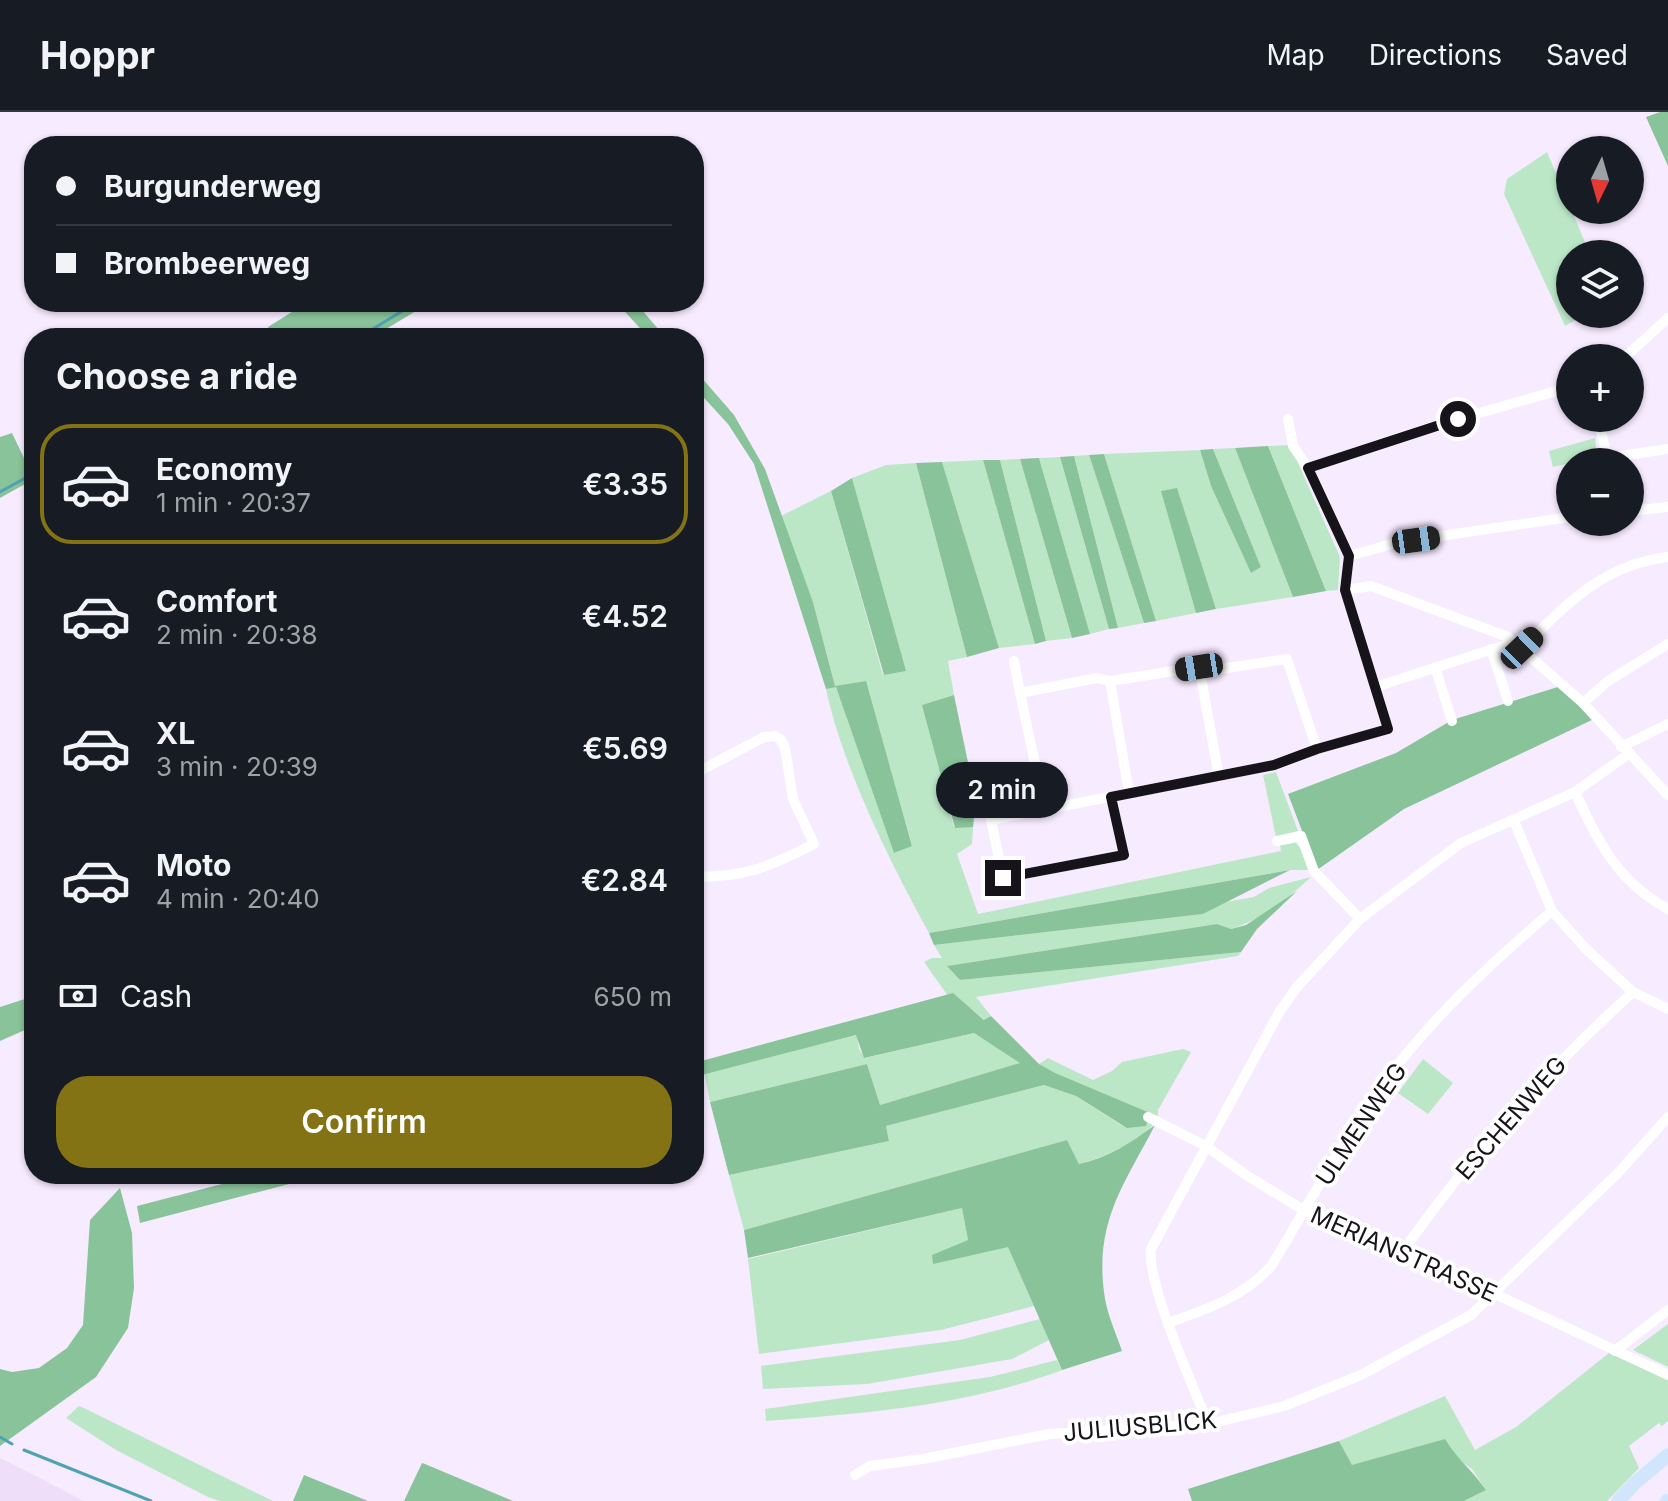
<!DOCTYPE html>
<meta charset="utf-8">
<style>
body{margin:0;font-family:Inter,sans-serif;background:#20242c;color:#f1f3f6;height:100vh;display:flex;flex-direction:column;font-size:30px;white-space:nowrap}
*{box-sizing:border-box;margin:0}
p{font-size:26px;color:#9ea1a6}
.icon{flex:none;width:44px;height:44px;fill:none;stroke:currentColor;stroke-width:2;stroke-linecap:round;stroke-linejoin:round}
.map{position:relative;flex:1;overflow:hidden}
.side{position:absolute;left:24px;top:216px;width:680px;height:856px;display:flex;flex-direction:column;background:#171b24;border-radius:32px;box-shadow:0 2px 6px #0004}
.side>*{flex:none}
.top-card{position:absolute;left:24px;top:24px;width:680px;height:176px;border-radius:32px;box-shadow:0 2px 6px #0004;display:grid;align-content:center;height:176px;padding:0 32px;background:#171b24}
.needle{width:52px;rotate:185deg}
.fabs{position:absolute;left:1556px;top:24px;display:grid;gap:16px}
.fabs a{display:grid;place-items:center;width:88px;height:88px;border-radius:50%;background:#171b24;box-shadow:0 2px 6px #0004;font-size:40px}
.end{position:absolute;width:36px;height:36px;margin:-18px;border:10px solid #17131a;background:#fff;box-shadow:0 0 0 4px #fff}
.from{border-radius:50%}
.bubble{position:absolute;height:56px;border-radius:28px;background:#171b24;box-shadow:0 2px 6px #0004;font-size:26px;font-weight:600;line-height:56px;text-align:center}
.car{position:absolute;width:24px;height:48px;margin:-24px -12px;border-radius:10px;box-shadow:0 0 6px 2px #0007;background:linear-gradient(#222 24%,#8ab4d8 0 40%,#222 0 76%,#8ab4d8 0 86%,#222 0)}
.top-card b{display:flex;align-items:center;gap:28px;height:76px;font-size:30px}
.top-card b+b{border-top:2px solid #363941}
.top-card i{width:20px;height:20px;background:#f1f3f6}
ul{padding:0;list-style:none}
li{display:flex;align-items:center;gap:24px;height:120px;margin:0 16px 12px;padding:0 16px;border:4px solid transparent;border-radius:32px}
li div{flex:1}
li b{display:block;font-size:30px}
li em{font-style:normal;font-weight:600}
li.on{border-color:#837315}
li>.icon{width:72px;height:72px;stroke-width:1.5}
h2{padding:0 32px;font-size:36px;line-height:96px}
.pay{display:flex;align-items:center;gap:20px;height:88px;padding:0 32px;font-size:30px}
.pay p{margin-inline-start:auto}
.action{display:flex;gap:16px;margin-top:auto;padding:16px 32px}
.action a{flex:1;height:92px;border-radius:32px;background:#837315;color:#fff;font-size:32px;font-weight:600;line-height:92px;text-align:center}
header{display:flex;align-items:center;gap:48px;box-sizing:border-box;height:112px;padding:0 40px;background:#171b24;border-bottom:2px solid #363941}
header strong{font-size:38px}
nav{display:flex;gap:44px;margin-inline-start:auto;font-size:28px}
.map>svg:first-child{display:block}
</style>
<header>
<strong>Hoppr</strong>
<nav><a>Map</a><a>Directions</a><a>Saved</a></nav>
</header>
<div class="map">
<svg width="1668" height="1389" viewBox="0 0 1668 1389">
<rect width="100%" height="100%" fill="#f7ebff"/>
<polygon fill="#eedef9" points="0,1346 18,1355 84,1389 0,1389"/>
<g fill="#bbe7c7" fill-rule="evenodd">
<polygon points="1547,40 1590,142 1570,142 1570,202 1586,202 1565,214 1504,82 1507,67"/>
<polygon points="1595,326 1597,345 1553,355 1549,339"/>
<polygon points="1290,333 1340,445 1338,478 1326,479 1268,334"/>
<polygon points="1235,336 1293,485 1216,497 1177,377 1162,379 1196,501 1156,509 1104,342 1200,338 1211,374 1251,461 1261,455 1213,337"/>
<polygon points="1089,343 1144,511 1118,516 1074,344"/>
<polygon points="1060,345 1109,517 1090,522 1039,346"/>
<polygon points="1020,347 1072,526 1046,529 1000,348"/>
<polygon points="983,348 1035,532 999,536 942,350"/>
<path d="M916,351L967,545L948,549L954,583L923,593L954,715H973L972,732L957,742L978,802L1281,739L1280,733L1295,730L1301,737L1308,758H1290L929,821C890,750 843,656 826,577L835,574L813,490L781,404L831,379L883,563L905,559L852,366L886,353ZM865,569L912,733L895,741L836,575Z"/>
<polygon points="1276,660 1298,719 1276,725 1263,663"/>
<path d="M1311,765C1289,786 1259,809 1230,817L1217,812L948,854L960,868L1241,840L1238,844L976,885L991,904L985,908L953,882L948,884L924,850L932,846H942L934,833L1203,802L1225,790L1254,785L1269,776Z"/>
<polygon points="974,921 1021,951 880,993 867,952 710,990 704,960 857,923 859,937 865,946"/>
<path d="M1183,937L1191,940L1158,998C1161,1023 1100,1047 1079,1052L1067,1028L744,1118L729,1063L889,1029L886,1014L1044,973L1076,984L1126,1016L1039,952L1048,946L1093,968L1112,959L1122,950Z"/>
<polygon points="1423,947 1453,971 1428,1002 1398,981"/>
<polygon points="962,1096 968,1128 933,1143 1008,1134 1034,1194 941,1218 759,1242 748,1147"/>
<polygon points="1040,1207 1049,1228 1012,1247 867,1272 763,1277 761,1254 960,1228"/>
<polygon points="1668,1212 1668,1255 1633,1238"/>
<polygon points="1609,1241 1668,1268 1668,1309 1662,1314 1659,1311 1629,1334 1639,1356 1607,1389 1464,1389 1486,1378 1472,1357 1457,1347 1352,1354 1339,1329 1445,1284 1475,1338 1516,1315"/>
<path d="M1057,1248L1062,1258C965,1294 868,1301 766,1309L765,1297L990,1265Z"/>
<polygon points="79,1294 88,1298 273,1389 220,1389 208,1385 116,1338 66,1306"/>
</g>
<g fill="#89c39a">
<polygon points="1660,0 1668,0 1668,54 1646,5"/>
<polygon points="308,190 431,190 371,226 273,226 268,215"/>
<polygon points="616,190 635,190 666,226 649,226"/>
<polygon points="694,257 734,303 765,357 813,490 835,574 866,569 912,734 894,741 836,575 826,577 754,352 728,312 694,275"/>
<polygon points="12,321 34,367 0,386 0,325"/>
<polygon points="1268,334 1326,479 1293,485 1235,336"/>
<polygon points="1213,337 1261,455 1251,461 1211,374 1200,338"/>
<polygon points="1104,342 1156,509 1144,511 1089,343"/>
<polygon points="1074,344 1118,516 1109,517 1060,345"/>
<polygon points="1039,346 1090,522 1072,526 1020,347"/>
<polygon points="983,348 1000,348 1046,529 1035,532"/>
<polygon points="942,350 999,536 967,545 916,351"/>
<polygon points="852,366 906,559 884,563 831,379"/>
<polygon points="1177,376 1216,497 1196,501 1161,379"/>
<polygon points="1561,574 1594,607 1404,697 1317,758 1288,682 1396,641 1452,608"/>
<polygon points="954,583 976,689 973,715 955,716 922,593"/>
<polygon points="1290,758 1203,802 934,833 929,821"/>
<polygon points="1297,779 1257,817 1241,840 960,868 947,854 1217,812 1231,817 1246,813"/>
<polygon points="953,881 984,908 991,904 1039,952 1055,961 1150,1001 1146,1014 1127,1016 1076,984 1044,973 886,1014 889,1029 729,1063 710,990 867,952 880,993 1020,951 974,921 864,946 856,923 694,965 694,951"/>
<polygon points="34,884 34,914 0,929 0,895"/>
<path d="M1155,1013C1124,1073 1095,1109 1104,1180C1106,1200 1116,1221 1122,1239L1062,1258L1008,1135L933,1152L932,1143L968,1128L962,1096L748,1146L744,1118L1067,1028L1079,1052C1108,1046 1132,1030 1155,1013Z"/>
<polygon points="261,1062 327,1062 140,1111 137,1094"/>
<polygon points="120,1076 132,1121 134,1176 128,1216 96,1265 0,1334 0,1257 12,1260 39,1256 67,1236 83,1213 90,1108"/>
<path d="M1445,1327C1457,1347 1473,1359 1486,1378L1464,1389H1192L1188,1377L1339,1329L1352,1353Z"/>
<polygon points="422,1351 425,1352 513,1389 404,1389"/>
<polygon points="304,1363 368,1389 293,1389"/>
</g>
<g fill="none" stroke-linecap="round" stroke-linejoin="round">
<g stroke="#4ea2b2" stroke-width="3">
<polyline points="358,226 417,190"/>
<polyline points="0,380 27,365"/>
<polyline points="0,1325 12,1332"/>
<polyline points="24,1338 151,1389"/>
</g>
<g stroke="#fff" stroke-width="10">
<polyline points="1624,246 1668,206"/>
<polyline points="1598,306 1608,350"/>
<polyline points="1288,307 1293,334 1308,356 1349,444"/>
<polyline points="1607,346 1668,337"/>
<polyline points="1308,356 1434,314 1570,275"/>
<polyline points="1630,399 1668,395"/>
<polyline points="1349,444 1399,430 1570,405"/>
<polyline points="1345,478 1371,474 1508,525 1583,591 1668,683"/>
<path d="M1522,536C1567,492 1602,453 1668,445"/>
<polyline points="1491,537 1508,589"/>
<polyline points="1014,549 1020,581"/>
<polyline points="1435,555 1452,609"/>
<polyline points="1200,560 1219,665"/>
<polyline points="1110,569 1129,681"/>
<polyline points="1375,575 1515,530"/>
<polyline points="1583,591 1608,569 1668,532"/>
<polyline points="1621,635 1668,612"/>
<path d="M694,662L764,625L775,624L781,628L785,636L793,687L814,732C769,755 746,765 694,765"/>
<path d="M1575,680C1599,731 1617,769 1668,797"/>
<polyline points="1111,685 1124,743 1003,766 991,708 1274,653 1317,637 1388,617 1345,478 1349,444"/>
<polyline points="1045,698 1020,581 1097,566 1110,569 1199,555 1200,560 1287,547 1317,637"/>
<polyline points="1514,709 1552,799 1586,837 1633,880 1668,897"/>
<polyline points="1277,729 1301,724 1314,759 1360,807"/>
<polyline points="1148,1005 1206,1034 1246,1063 1305,1099 1495,1182 1668,1263"/>
<path d="M1401,1142C1468,1046 1546,959 1633,880"/>
<path d="M1168,1211C1207,1197 1244,1185 1272,1153C1308,1093 1341,1032 1381,975C1429,908 1490,852 1552,799"/>
<polyline points="1615,1239 1668,1198"/>
<path d="M1208,1312C1194,1275 1146,1171 1151,1137L1280,899L1297,875L1360,807L1461,731L1575,680L1630,641"/>
<polyline points="855,1363 870,1354 923,1347 1049,1322 1208,1312 1284,1294 1361,1263 1471,1203 1618,1061 1668,1005"/>
</g>
<g stroke="#d1e5fd" stroke-width="14">
<polyline points="1618,1389 1635,1371 1668,1343"/>
<polyline points="1667,1389 1668,1389"/>
</g>
</g>
<g fill="none" stroke-linecap="round" stroke-linejoin="round">
<polyline stroke="#17131a" stroke-width="10" points="1003,766 1124,743 1111,685 1274,653 1317,637 1388,617 1345,478 1349,444 1308,356 1458,307"/>
</g>
<g text-anchor="middle" dominant-baseline="central" stroke-width="8" stroke-linejoin="round" paint-order="stroke">
<g font-size="24" fill="#17131a" stroke="#fff">
<text transform="translate(1511 1006) rotate(-49)">ESCHENWEG</text>
<text transform="translate(1361 1012) rotate(-56)">ULMENWEG</text>
<text transform="translate(1404 1142) rotate(24)">MERIANSTRASSE</text>
<text transform="translate(1140 1314) rotate(-5)">JULIUSBLICK</text>
</g>
</g>
</svg>
<div class="fabs">
<a><svg class="needle" viewBox="-14 -14 28 28"><path d="M0-13l5 13h-10z" fill="#e53935"/><path d="M0 13l5-13h-10z" fill="#9ea1a6"/></svg></a>
<a><svg class="icon" aria-label="layers" viewBox="0 0 24 24"><path d="M12 4l9 5-9 5-9-5zM3 14l9 5 9-5"/></svg></a>
<a>+</a>
<a>−</a>
</div>
<i class="end from" style="left:1458px;top:307px"></i>
<i class="end" style="left:1003px;top:766px"></i>
<div class="bubble" style="left:936px;top:650px;width:132px">2 min</div>
<i class="car" style="left:1416px;top:428px;rotate:82deg"></i>
<i class="car" style="left:1522px;top:536px;rotate:46deg"></i>
<i class="car" style="left:1199px;top:555px;rotate:261deg"></i>
<div class="top-card">
<b><i class="from"></i>Burgunderweg</b>
<b><i></i>Brombeerweg</b>
</div>
<section class="side">
<h2>Choose a ride</h2>
<ul>
<li class="on"><svg class="icon" aria-label="car" viewBox="0 0 24 24"><path d="M5 17H2v-5l4-1 3-4h7l3 4 3 1v5h-3M9 17h6M6 11h13"/><circle cx="7" cy="17" r="2"/><circle cx="17" cy="17" r="2"/></svg><div><b>Economy</b><p>1 min · 20:37</p></div><em>€3.35</em></li>
<li><svg class="icon" aria-label="car" viewBox="0 0 24 24"><path d="M5 17H2v-5l4-1 3-4h7l3 4 3 1v5h-3M9 17h6M6 11h13"/><circle cx="7" cy="17" r="2"/><circle cx="17" cy="17" r="2"/></svg><div><b>Comfort</b><p>2 min · 20:38</p></div><em>€4.52</em></li>
<li><svg class="icon" aria-label="car" viewBox="0 0 24 24"><path d="M5 17H2v-5l4-1 3-4h7l3 4 3 1v5h-3M9 17h6M6 11h13"/><circle cx="7" cy="17" r="2"/><circle cx="17" cy="17" r="2"/></svg><div><b>XL</b><p>3 min · 20:39</p></div><em>€5.69</em></li>
<li><svg class="icon" aria-label="car" viewBox="0 0 24 24"><path d="M5 17H2v-5l4-1 3-4h7l3 4 3 1v5h-3M9 17h6M6 11h13"/><circle cx="7" cy="17" r="2"/><circle cx="17" cy="17" r="2"/></svg><div><b>Moto</b><p>4 min · 20:40</p></div><em>€2.84</em></li>
</ul>
<div class="pay"><svg class="icon" aria-label="cash" viewBox="0 0 24 24"><path d="M3 7h18v10H3z"/><circle cx="12" cy="12" r="2"/></svg>Cash<p>650 m</p></div>
<div class="action"><a>Confirm</a></div>
</section>
</div>
